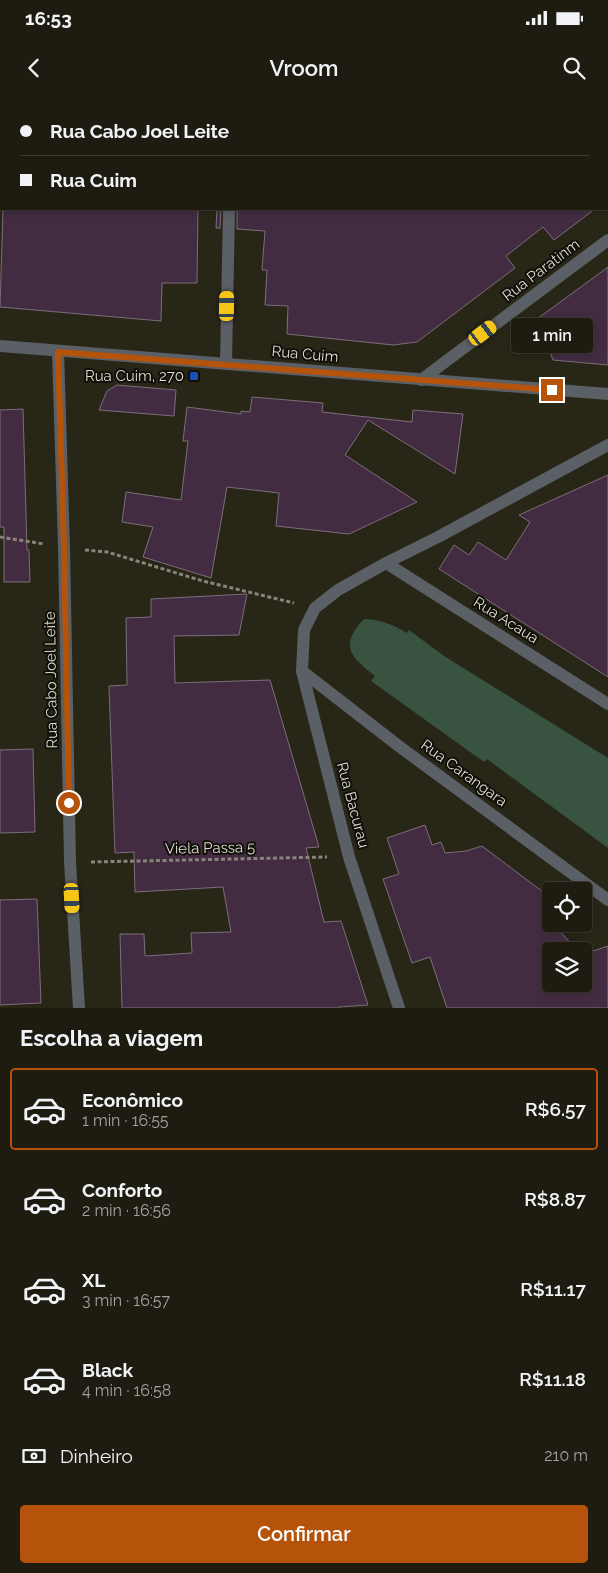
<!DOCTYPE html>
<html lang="pt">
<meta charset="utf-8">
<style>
body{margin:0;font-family:Raleway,sans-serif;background:#2b291f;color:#f1f3f6;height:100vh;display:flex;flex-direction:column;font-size:19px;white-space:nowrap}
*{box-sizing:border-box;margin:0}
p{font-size:16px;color:#a1a19f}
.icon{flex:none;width:28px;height:28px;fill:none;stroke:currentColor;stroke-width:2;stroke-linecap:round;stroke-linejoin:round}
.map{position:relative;height:908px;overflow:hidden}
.sheet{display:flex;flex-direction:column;background:#1e1c11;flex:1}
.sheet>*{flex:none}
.guide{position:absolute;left:0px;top:0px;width:609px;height:110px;box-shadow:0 2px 8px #0003,0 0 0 1px #3c3a31;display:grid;align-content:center;height:110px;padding:0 20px;background:#1e1c11}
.fabs{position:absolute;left:542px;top:782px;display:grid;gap:10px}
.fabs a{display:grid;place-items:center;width:50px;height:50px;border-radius:5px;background:#1e1c11;box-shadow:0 2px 8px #0003,0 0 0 1px #3c3a31;font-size:25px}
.end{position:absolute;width:22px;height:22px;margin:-11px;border:6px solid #b45309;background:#fff;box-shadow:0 0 0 2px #fff}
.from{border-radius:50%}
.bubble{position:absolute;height:35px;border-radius:5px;background:#1e1c11;box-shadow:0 2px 8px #0003,0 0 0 1px #3c3a31;font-size:16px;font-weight:600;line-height:35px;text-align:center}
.car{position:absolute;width:15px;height:30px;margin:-15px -8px;border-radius:6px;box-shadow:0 0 4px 1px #0007;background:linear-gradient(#f5c518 24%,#345 0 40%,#f5c518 0 76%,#345 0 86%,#f5c518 0)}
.guide b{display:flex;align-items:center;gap:18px;height:48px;font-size:19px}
.guide b+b{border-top:1px solid #3c3a31}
.guide i{width:12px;height:12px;background:#f1f3f6}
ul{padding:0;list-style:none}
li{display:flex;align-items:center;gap:15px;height:82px;margin:0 10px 8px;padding:0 10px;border:2px solid transparent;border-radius:5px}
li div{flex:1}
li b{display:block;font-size:19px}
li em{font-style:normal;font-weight:600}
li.current{border-color:#b45309}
li>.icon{width:45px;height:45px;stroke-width:1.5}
h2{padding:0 20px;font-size:22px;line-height:60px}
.pay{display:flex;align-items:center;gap:12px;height:55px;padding:0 20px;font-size:19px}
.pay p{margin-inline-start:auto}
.action{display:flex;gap:10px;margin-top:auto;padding:10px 20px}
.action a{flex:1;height:58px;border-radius:5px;background:#b45309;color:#fff;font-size:20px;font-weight:600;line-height:58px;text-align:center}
.status{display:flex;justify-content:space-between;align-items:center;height:35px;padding:0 25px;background:#1e1c11;direction:ltr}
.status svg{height:14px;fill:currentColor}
header{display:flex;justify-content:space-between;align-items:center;height:65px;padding:0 20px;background:#1e1c11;font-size:22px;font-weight:600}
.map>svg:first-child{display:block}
</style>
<div class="status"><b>16:53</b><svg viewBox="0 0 49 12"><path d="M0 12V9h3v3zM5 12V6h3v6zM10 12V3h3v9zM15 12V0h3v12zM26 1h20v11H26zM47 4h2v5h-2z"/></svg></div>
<header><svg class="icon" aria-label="back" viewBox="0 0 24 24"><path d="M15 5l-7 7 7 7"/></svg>Vroom<svg class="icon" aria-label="search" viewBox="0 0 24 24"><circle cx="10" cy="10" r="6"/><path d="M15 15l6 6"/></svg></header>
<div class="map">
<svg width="608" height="908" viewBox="0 0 608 908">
<rect width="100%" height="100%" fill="#282617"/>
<path fill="#385340" d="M364,519C379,519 394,525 407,533L409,530L444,556L608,658V748L487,659L484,662L371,581L375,576C350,557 339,545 364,519Z"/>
<g fill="#432c41" stroke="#7c6e7b">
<polygon points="3,109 198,109 197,183 162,183 161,221 0,207"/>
<polygon points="217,109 221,109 220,128 216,128"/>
<polygon points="237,109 595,109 554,140 543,127 506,156 515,168 417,242 393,245 287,234 288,206 265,205 267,170 262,170 265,131 237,129"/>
<polygon points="608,167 608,265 553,260 537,219"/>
<polygon points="117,285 176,290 174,316 99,310 107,291"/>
<polygon points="252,297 323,303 322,312 412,322 413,310 463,314 455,374 368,320 345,355 417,402 349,434 276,426 279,393 227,387 211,478 143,457 153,427 122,422 126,392 181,400 188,341 183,341 187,307 241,314 241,311 250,312"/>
<polygon points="23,309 27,450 29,450 30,482 4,482 4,427 0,427 0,310"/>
<polygon points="608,375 608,577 439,469 454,445 469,455 478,442 506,460 530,422 519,415"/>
<polygon points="247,494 239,535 174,536 175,583 270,580 319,747 306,748 324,822 341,821 368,905 339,907 339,908 122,908 120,834 144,834 145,856 192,853 191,833 231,832 223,787 135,792 134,752 115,753 109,586 127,585 126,518 151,517 151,499"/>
<polygon points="33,649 35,732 0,733 0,650"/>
<polygon points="425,725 432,745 441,742 445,753 466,751 482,746 551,798 551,824 553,824 578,851 551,851 551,884 584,884 584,854 608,846 608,908 447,908 430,857 412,863 383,779 399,774 387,738"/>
<polygon points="37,799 41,903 0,905 0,800"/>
</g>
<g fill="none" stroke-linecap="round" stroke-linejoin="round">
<g stroke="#878579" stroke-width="3" stroke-dasharray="4 2.5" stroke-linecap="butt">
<polyline points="0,437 44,444"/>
<polyline points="85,450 107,452 203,481 294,503"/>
<polyline points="91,762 327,757"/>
</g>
<polyline stroke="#5b5f66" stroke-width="12" points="412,1 413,0"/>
<g stroke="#5b5f66" stroke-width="12">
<polyline points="170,0 231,1"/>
<polyline points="0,246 608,294"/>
<polyline points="58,251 64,447 70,762 79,908"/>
<polyline points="226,264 229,109"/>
<polyline points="421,280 608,140"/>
<polyline points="386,463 608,604"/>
<polyline points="302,571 400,647 608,800"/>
<polyline points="399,908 349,757 302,571 304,530 315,508 338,490 386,463 438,437 608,345"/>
</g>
</g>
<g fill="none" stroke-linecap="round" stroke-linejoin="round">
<polyline stroke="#b45309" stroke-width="6" points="69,703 64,447 58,252 552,290"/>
</g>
<rect fill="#1a4fb4" stroke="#100f08" stroke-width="2" x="189" y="271" width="10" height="10" rx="2.5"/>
<g text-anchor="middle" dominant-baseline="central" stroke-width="4" stroke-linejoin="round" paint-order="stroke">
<g font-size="15" fill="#dedcd3" stroke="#100f08">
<text transform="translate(541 170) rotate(-37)">Rua Paratinm</text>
<text transform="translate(305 254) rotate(5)">Rua Cuim</text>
<text transform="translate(506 520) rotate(32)">Rua Acaua</text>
<text transform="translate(51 580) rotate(-91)">Rua Cabo Joel Leite</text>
<text transform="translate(464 673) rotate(36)">Rua Carangara</text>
<text transform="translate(353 705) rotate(75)">Rua Bacurau</text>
<text transform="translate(210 748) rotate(-1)">Viela Passa 5</text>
</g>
<g font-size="15" fill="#dedcd3" stroke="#100f08" text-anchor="end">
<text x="184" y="276">Rua Cuim, 270</text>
</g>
</g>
</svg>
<div class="fabs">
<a><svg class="icon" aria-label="locate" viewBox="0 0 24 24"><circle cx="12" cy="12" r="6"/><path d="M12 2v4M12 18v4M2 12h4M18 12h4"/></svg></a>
<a><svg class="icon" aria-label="layers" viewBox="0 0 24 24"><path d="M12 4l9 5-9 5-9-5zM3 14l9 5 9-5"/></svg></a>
</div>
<i class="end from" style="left:69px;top:703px"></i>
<i class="end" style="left:552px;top:290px"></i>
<div class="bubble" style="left:511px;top:218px;width:82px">1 min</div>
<i class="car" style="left:227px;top:206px;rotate:1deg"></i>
<i class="car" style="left:483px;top:233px;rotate:53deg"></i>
<i class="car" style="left:72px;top:798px;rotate:177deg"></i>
<div class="guide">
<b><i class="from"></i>Rua Cabo Joel Leite</b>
<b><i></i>Rua Cuim</b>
</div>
</div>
<section class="sheet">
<h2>Escolha a viagem</h2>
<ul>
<li class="current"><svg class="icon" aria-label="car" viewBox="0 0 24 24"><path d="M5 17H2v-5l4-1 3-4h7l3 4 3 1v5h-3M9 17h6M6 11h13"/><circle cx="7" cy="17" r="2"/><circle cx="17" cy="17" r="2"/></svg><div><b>Econômico</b><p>1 min · 16:55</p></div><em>R$6.57</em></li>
<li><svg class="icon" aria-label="car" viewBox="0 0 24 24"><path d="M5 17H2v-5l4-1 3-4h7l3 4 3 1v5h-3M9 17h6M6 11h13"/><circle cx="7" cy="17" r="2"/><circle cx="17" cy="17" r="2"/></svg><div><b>Conforto</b><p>2 min · 16:56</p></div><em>R$8.87</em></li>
<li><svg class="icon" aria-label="car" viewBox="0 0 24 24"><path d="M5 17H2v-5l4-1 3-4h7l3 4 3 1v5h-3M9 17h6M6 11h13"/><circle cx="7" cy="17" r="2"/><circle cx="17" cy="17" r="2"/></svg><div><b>XL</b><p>3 min · 16:57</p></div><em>R$11.17</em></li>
<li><svg class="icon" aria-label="car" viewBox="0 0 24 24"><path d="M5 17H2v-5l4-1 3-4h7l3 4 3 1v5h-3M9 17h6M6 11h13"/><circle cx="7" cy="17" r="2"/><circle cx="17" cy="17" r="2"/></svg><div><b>Black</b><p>4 min · 16:58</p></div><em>R$11.18</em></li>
</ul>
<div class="pay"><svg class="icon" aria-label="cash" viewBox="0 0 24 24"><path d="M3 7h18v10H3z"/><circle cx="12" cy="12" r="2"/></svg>Dinheiro<p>210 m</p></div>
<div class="action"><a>Confirmar</a></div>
</section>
